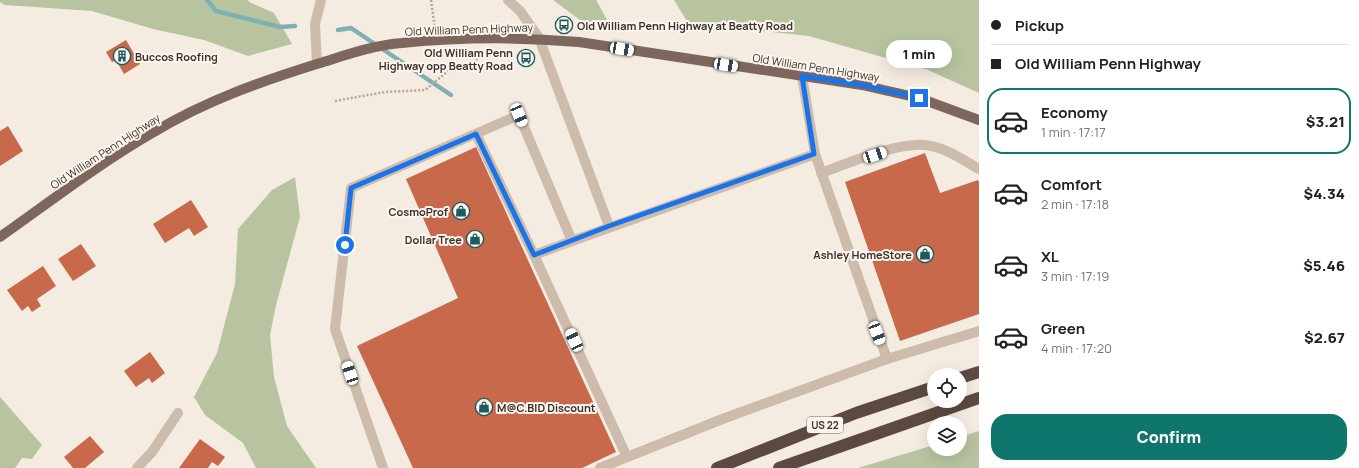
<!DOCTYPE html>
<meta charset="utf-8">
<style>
body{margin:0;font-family:Manrope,sans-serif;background:#f6f6f6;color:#202124;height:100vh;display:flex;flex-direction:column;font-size:15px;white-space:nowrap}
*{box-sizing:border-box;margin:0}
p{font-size:13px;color:#757577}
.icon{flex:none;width:22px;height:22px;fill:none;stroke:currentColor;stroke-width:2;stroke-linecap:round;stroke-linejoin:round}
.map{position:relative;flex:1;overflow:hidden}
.details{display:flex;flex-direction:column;background:#fff;width:380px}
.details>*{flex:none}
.top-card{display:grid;align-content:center;height:88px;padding:0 12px;background:#fff}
.tools{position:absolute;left:927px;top:368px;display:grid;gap:8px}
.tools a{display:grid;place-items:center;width:40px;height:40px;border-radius:50%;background:#fff;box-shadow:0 4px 16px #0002;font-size:20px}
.end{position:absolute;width:18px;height:18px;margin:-9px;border:5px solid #1a73e8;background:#fff;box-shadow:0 0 0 2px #fff}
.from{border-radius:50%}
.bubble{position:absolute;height:28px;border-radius:14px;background:#fff;box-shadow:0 4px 16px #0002;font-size:13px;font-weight:800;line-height:28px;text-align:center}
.car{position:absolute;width:12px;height:24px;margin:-12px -6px;border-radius:5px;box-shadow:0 0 3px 1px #0007;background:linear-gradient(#fff 24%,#345 0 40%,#fff 0 76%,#345 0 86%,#fff 0)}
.top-card b{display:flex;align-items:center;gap:14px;height:38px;font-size:15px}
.top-card b+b{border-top:1px solid #e0e0e0}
.top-card i{width:10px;height:10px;background:#202124}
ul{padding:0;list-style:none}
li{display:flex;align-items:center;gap:12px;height:66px;margin:0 8px 6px;padding:0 4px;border:2px solid transparent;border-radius:16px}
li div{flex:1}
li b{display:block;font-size:15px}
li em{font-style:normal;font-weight:800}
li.current{border-color:#0f766e}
li>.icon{width:36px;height:36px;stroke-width:1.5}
.button{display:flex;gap:8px;margin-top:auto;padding:8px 12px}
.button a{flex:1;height:46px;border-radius:16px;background:#0f766e;color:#fff;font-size:16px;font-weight:800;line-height:46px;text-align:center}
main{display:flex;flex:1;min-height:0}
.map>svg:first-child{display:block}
</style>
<main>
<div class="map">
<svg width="979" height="468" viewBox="0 0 979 468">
<rect width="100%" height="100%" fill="#f4ebe1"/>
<g fill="#b8c4a0">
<polygon points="0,0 248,0 249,2 274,13 292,44 248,56 204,40 153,29 92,11 5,5 0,2"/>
<polygon points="553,0 596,0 611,27 580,20"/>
<polygon points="674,0 979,0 979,93 928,70 809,36 688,23"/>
<polygon points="295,177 300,217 276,305 270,335 274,377 287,426 316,468 256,468 243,443 205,415 194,397 217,353 235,284 238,229 272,190"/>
<polygon points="0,397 42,445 32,459 22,458 15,468 0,468"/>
<polygon points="979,431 979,468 858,468 934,445 934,449 960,449 960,437"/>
</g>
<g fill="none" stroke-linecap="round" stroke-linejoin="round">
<g stroke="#7fb0b2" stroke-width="4.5">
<polyline points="207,0 216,11 280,27 295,26"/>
<polyline points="338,30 351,28 451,95"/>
</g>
</g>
<g fill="#c8694b">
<polygon points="126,40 140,64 124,74 116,60 112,62 106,52"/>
<polygon points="8,126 23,151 0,166 0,131"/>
<polygon points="476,147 616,452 582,468 413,468 357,346 458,298 406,179"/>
<polygon points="925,153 940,193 978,180 979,182 979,314 900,341 845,182"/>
<polygon points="191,200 208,227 194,236 189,228 165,243 153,224"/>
<polygon points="81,244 96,266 73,281 58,259"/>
<polygon points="43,266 56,286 37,299 41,306 32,312 28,306 22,311 7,290"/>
<polygon points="150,352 165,373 152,383 149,378 136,387 124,371"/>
<polygon points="90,436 104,452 85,468 73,468 64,457"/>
<polygon points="200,439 225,457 218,466 212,462 208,468 179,468"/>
</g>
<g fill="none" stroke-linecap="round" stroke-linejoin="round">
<g stroke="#b9a596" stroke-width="2.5" stroke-dasharray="2 2" stroke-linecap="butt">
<polyline points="431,0 435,29"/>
<polyline points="335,101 385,92 425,90 448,71 474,64 482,50"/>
</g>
<g stroke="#cdbbac" stroke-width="10">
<polyline points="508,0 520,11 539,38 609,226"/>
<polyline points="317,64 315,24 321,0"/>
<polyline points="802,76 815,154"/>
<polyline points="476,134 534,255"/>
<path d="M821,173C849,163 897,142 925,145C945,147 963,160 979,169"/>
<polyline points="572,241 534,255 627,457"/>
<polyline points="887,359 979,331"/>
<polyline points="137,468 152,452 178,413"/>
<polyline points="383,468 335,329 351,188 519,115 572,241 815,154 887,359 725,418 600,468"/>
</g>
<path stroke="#7d675c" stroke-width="10" d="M0,237C51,201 100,163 154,132C205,101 262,81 320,63C346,55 374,45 402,43C461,37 521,37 579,42L862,85L919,98L979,120"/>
<g stroke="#5c4a42" stroke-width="12">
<polyline points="960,378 979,372"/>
<polyline points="717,468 856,413 934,387"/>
<polyline points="779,468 979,398"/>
</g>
</g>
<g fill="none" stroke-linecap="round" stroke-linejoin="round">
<polyline stroke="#1a73e8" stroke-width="5" points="345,245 351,188 476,134 534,255 609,226 814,154 802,76 862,85 919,98"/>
</g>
<defs>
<symbol id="bus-ring" viewBox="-11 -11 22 22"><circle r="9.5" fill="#fbf5ee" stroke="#1f5a5e" stroke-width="1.5"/><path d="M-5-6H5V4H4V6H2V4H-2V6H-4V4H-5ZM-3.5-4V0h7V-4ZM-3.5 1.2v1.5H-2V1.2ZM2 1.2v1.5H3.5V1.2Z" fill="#1f5a5e"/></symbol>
<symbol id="building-ring" viewBox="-11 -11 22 22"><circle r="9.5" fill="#fbf5ee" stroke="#1f5a5e" stroke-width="1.5"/><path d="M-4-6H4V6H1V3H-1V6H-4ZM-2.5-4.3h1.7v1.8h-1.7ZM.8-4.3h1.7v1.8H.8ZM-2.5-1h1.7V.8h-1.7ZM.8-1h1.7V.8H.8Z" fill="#1f5a5e"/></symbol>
<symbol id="shop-ring" viewBox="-11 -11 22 22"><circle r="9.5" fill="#fbf5ee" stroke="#1f5a5e" stroke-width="1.5"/><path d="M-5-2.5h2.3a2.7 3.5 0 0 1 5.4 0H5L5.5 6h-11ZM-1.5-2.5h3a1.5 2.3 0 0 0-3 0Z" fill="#1f5a5e"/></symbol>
</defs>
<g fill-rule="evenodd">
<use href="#bus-ring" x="554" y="15" width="20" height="20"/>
<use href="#building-ring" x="112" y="46" width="20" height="20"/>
<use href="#bus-ring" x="516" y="48" width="20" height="20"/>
<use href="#shop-ring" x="451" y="201" width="20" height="20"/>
<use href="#shop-ring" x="465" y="229" width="20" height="20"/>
<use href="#shop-ring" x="915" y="244" width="20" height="20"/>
<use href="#shop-ring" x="474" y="397" width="20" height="20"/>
</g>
<g text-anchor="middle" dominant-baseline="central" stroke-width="4" stroke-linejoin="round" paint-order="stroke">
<rect fill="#fbf5ee" stroke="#756b66" stroke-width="1" x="807" y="417" width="36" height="16" rx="3"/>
<g font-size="10" font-weight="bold" fill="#3b302b">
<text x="825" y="425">US 22</text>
</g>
<g font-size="11" font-weight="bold" fill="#3b302b" stroke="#fbf5ee" text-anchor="end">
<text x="577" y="25" text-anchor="start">Old William Penn Highway at Beatty Road</text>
<text x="513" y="52">Old William Penn<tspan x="513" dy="13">Highway opp Beatty Road</tspan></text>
<text x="135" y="56" text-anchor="start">Buccos Roofing</text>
<text x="448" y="211">CosmoProf</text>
<text x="462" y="239">Dollar Tree</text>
<text x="912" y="254">Ashley HomeStore</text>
<text x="497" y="407" text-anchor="start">M@C.BID Discount</text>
</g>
<g font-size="11" fill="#3b302b" stroke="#fbf5ee">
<text transform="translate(469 29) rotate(-2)">Old William Penn Highway</text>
<text transform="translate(816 67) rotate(9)">Old William Penn Highway</text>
<text transform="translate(105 151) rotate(-33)">Old William Penn Highway</text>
</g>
</g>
</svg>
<div class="tools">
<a><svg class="icon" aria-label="locate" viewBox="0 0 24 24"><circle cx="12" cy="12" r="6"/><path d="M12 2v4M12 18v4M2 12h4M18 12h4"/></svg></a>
<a><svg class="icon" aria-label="layers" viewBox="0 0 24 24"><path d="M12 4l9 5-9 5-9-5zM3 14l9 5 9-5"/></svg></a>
</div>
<i class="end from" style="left:345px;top:245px"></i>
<i class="end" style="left:919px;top:98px"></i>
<div class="bubble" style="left:886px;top:40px;width:66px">1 min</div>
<i class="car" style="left:622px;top:49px;rotate:99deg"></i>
<i class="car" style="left:726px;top:65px;rotate:99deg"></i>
<i class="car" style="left:519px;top:115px;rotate:157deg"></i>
<i class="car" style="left:875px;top:155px;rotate:72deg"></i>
<i class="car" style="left:877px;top:333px;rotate:159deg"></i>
<i class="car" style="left:574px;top:340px;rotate:335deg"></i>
<i class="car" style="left:350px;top:373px;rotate:341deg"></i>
</div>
<section class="details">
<div class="top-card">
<b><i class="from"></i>Pickup</b>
<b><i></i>Old William Penn Highway</b>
</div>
<ul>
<li class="current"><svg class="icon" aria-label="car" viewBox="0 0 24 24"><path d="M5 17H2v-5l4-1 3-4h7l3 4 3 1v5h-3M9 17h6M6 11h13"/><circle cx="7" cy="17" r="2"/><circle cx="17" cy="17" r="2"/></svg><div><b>Economy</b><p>1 min · 17:17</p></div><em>$3.21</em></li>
<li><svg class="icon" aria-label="car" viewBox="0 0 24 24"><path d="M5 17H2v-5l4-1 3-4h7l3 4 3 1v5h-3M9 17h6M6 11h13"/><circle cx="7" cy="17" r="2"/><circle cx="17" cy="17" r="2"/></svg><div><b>Comfort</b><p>2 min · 17:18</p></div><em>$4.34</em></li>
<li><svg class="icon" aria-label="car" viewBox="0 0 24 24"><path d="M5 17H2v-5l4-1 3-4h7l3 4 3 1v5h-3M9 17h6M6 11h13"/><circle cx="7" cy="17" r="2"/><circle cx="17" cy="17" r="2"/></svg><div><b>XL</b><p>3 min · 17:19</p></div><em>$5.46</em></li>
<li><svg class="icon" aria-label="car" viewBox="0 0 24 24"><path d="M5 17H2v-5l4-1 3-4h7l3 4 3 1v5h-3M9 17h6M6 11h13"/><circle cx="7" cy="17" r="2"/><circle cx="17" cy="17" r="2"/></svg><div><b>Green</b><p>4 min · 17:20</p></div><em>$2.67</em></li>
</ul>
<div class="button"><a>Confirm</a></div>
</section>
</main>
